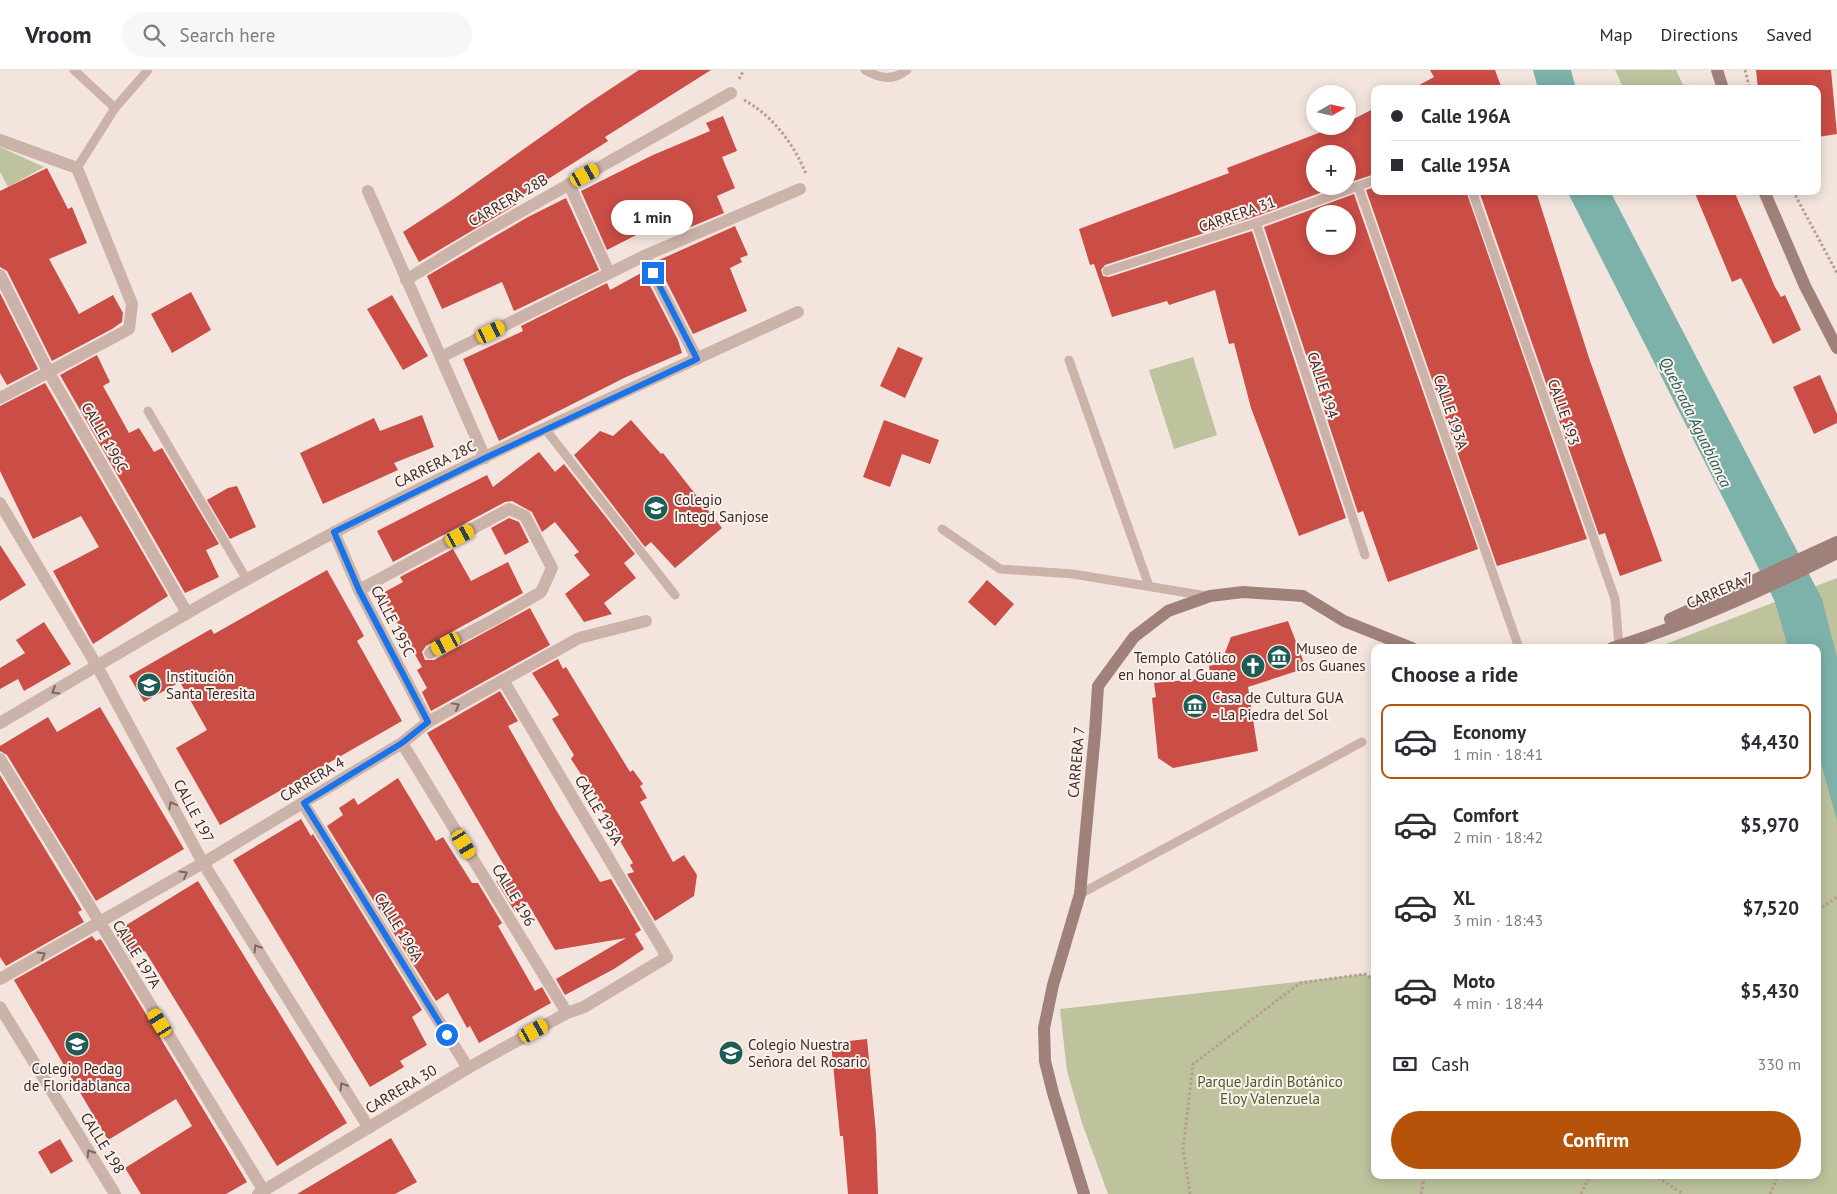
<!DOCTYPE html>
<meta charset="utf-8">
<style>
body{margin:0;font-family:"PT Sans",sans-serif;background:#f7f7f7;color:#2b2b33;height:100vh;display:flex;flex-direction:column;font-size:19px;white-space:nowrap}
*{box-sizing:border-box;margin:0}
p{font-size:16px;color:#7c7c81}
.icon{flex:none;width:28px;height:28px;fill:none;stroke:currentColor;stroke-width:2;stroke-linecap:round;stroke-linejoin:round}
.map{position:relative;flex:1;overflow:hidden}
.panel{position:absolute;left:1371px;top:574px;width:450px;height:535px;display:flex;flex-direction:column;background:#fff;border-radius:10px;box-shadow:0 2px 12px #0003}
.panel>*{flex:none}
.guide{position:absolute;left:1371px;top:15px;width:450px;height:110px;border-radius:10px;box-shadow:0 2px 12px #0003;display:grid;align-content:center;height:110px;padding:0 20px;background:#fff}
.needle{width:32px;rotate:81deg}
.controls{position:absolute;left:1306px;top:15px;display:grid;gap:10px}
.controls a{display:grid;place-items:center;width:50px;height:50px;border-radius:50%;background:#fff;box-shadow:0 2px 12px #0003;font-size:25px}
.end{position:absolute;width:22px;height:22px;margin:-11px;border:6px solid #1a73e8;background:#fff;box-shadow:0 0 0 2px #fff}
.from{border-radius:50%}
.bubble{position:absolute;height:35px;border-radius:18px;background:#fff;box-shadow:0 2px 12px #0003;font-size:16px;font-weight:600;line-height:35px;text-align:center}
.car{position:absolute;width:15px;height:30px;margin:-15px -8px;border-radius:6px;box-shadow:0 0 4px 1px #0007;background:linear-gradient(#f5c518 24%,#345 0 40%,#f5c518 0 76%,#345 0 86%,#f5c518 0)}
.guide b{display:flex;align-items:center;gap:18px;height:48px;font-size:19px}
.guide b+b{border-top:1px solid #e1e1e2}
.guide i{width:12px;height:12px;background:#2b2b33}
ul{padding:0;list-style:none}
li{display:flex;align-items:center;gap:15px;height:75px;margin:0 10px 8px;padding:0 10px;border:2px solid transparent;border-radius:10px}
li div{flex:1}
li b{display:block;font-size:19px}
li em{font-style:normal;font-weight:600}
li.on{border-color:#b45309}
li>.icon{width:45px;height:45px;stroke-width:1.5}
h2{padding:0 20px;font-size:22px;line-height:60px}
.pay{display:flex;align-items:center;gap:12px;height:55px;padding:0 20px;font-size:19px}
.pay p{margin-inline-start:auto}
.cta{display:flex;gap:10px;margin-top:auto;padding:10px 20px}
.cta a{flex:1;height:58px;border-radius:30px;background:#b45309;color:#fff;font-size:20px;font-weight:600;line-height:58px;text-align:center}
header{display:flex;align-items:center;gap:30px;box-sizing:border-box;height:70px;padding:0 25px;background:#fff;border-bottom:1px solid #e1e1e2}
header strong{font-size:24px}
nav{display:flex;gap:28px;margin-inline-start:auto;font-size:18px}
.search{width:350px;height:45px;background:#f7f7f7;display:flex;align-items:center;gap:12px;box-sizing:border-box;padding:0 18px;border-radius:28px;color:#7c7c81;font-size:19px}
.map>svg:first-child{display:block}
</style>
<header>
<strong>Vroom</strong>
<div class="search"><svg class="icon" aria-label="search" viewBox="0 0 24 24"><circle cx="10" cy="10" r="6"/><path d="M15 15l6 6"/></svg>Search here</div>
<nav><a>Map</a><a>Directions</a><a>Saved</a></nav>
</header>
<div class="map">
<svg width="1837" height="1124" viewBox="0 0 1837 1124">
<rect width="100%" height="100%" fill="#f3e5de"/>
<g fill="#bec39d">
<polygon points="1615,0 1676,0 1685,19 1624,19"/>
<polygon points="0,77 44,97 8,117 0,102"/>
<polygon points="1193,287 1217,365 1174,379 1149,300"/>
<polygon points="1837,508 1837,1124 1108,1124 1082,1053 1067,1001 1060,939 1365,904 1375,910 1375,1105 1818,1105 1818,578 1658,577"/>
</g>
<g fill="#7cb2aa">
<polygon points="1533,0 1571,0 1576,19 1538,19"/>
<polygon points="1567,121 1610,121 1822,529 1837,587 1837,751 1818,682 1818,578 1788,577 1775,532 1753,487"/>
</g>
<g fill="#ca4d46" fill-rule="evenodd">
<polygon points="639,0 711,0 605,67 608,71 515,130 517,134 419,192 403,162 452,130 586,35"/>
<polygon points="1430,0 1495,0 1502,19 1412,19 1434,7"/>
<polygon points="1756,0 1831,0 1837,64 1818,67 1818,19 1758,19"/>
<polygon points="1375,38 1375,104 1348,113 1348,84 1315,84 1315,116 1339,116 1254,147 1105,195 1101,200 1103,206 1109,207 1252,161 1346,448 1299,466 1251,338 1234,273 1229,274 1215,220 1169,235 1167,231 1112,247 1094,194 1090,195 1079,159 1229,103 1227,98 1337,56 1348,56 1348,52"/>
<polygon points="723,46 737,81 722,87 735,118 717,126 724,143 686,159 679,143 607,180 581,121 653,85 710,61 706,53"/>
<polygon points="47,98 68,139 72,137 87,173 49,189 79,244 113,225 123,243 122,252 112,259 52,291 7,201 0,197 0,121"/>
<polygon points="1375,117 1375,121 1466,121 1587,469 1497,496 1366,120"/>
<polygon points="1479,121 1536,121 1589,288 1662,491 1620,506 1605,463 1599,465"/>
<polygon points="1694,121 1734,121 1775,217 1781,227 1785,225 1801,260 1773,274 1741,208 1732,212"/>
<path d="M1354,124L1478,479L1388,512L1363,441L1358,443L1264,157ZM1315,144H1348V176H1315Z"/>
<polygon points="566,128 599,200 514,241 502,212 442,239 427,206 528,147"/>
<polygon points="735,156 748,185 740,188 742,192 730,198 747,241 693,264 658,195 660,194 659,190"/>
<polygon points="643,202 678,270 682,283 626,307 499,371 463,289 523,261 521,256 607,213 610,220"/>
<polygon points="191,222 211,260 172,283 151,244"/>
<polygon points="0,223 38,299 7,315 0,303"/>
<polygon points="392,225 428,286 403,300 367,239"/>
<polygon points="898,277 923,288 905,328 880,316"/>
<polygon points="97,285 110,312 103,316 129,363 139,358 154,382 162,378 219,474 206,480 219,507 185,523 60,305"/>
<polygon points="1820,305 1837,344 1837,353 1814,364 1793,317"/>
<polygon points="45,313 168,526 93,574 53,501 99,477 81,446 33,469 0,401 0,336"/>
<polygon points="422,345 434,377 394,393 398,400 323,434 300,383 374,348 380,361"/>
<polygon points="631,350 661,384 663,383 722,458 675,498 651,472 645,477 574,385 600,361 613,366"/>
<polygon points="884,350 939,370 930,394 902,384 890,417 863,407"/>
<polygon points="539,382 555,402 564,394 635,484 624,493 636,508 604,533 612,544 584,552 565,524 590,505 574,485 579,482 555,452 542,462 532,442 512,431 505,432 393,492 377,461 487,405 493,417"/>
<polygon points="237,416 256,457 230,469 207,430 228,418"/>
<polygon points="509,448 519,452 529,472 505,485 491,458"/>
<polygon points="0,475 26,515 0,531"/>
<polygon points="453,479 471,511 508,492 523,523 426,576 422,582 425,590 434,590 530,538 550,575 431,641 422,622 427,618 417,600 422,597 381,524 403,512 400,507"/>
<polygon points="327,500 364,566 357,571 402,651 220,755 176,678 207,660 180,612 144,632 129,606 211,559 214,564"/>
<polygon points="987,510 1014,534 995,556 968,532"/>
<polygon points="1288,551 1306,598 1248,617 1258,681 1173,698 1158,688 1152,628 1156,627 1154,613 1198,609 1197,604 1210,602 1209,596 1221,593 1231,567"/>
<polygon points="44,552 71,594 24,621 18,609 0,619 0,598 25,583 16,570"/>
<polygon points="558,589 563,599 566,597 630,702 633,700 643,714 640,716 647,728 640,732 673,792 684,785 697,805 694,826 655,851 627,804 634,802 630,795 633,793 601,739 603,738 571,689 574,685 552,649 559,645 532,603"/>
<polygon points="500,621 518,651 508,656 556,740 600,812 611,809 641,860 635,864 644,879 614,899 565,925 556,909 626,868 555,880 527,832 515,842 496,811 512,809 427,663"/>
<polygon points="100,637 184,779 96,831 7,685 0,681 0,676 48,647 57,662"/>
<polygon points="0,705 82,840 78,842 84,852 6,896 0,887"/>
<polygon points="398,708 436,771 443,767 472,813 478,813 502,853 498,856 535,921 542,917 551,933 479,973 470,956 467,958 448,923 436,931 327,756 343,745 339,738 354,728 358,735"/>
<polygon points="301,749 311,766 313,764 422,940 412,947 427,975 400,991 404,997 370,1017 233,790"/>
<polygon points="198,811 347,1053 277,1096 145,881 131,889 115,862"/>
<polygon points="92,866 96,871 100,869 102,871 247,1112 226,1124 141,1124 125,1098 192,1056 176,1029 108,1070 14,910"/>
<polygon points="867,969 876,1063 878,1124 848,1124 843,1066 840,1066 831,973"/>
<polygon points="391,1068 417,1112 395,1124 297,1124"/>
<polygon points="60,1069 73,1091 51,1104 38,1082"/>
</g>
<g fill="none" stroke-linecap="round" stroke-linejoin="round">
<g stroke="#b89c93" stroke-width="3" stroke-dasharray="2.5 2.5" stroke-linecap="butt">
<polyline points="1745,0 1750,19"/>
<polyline points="739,9 744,0"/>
<path d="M744,30C772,45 794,74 806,104"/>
<polyline points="1793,121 1837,203"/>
<polyline points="1818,840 1837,827"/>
<polyline points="1654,1105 1683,1124"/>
<polyline points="1190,1124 1183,1079 1193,994 1300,913 1365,904 1375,910"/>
<polyline points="1421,1124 1425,1105"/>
<polyline points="1581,1124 1590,1105"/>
<polyline points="1770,1124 1778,1105"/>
</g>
<g stroke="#ccb3a9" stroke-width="9">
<polyline points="74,0 115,38 77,98"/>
<path d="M865,0C880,9 893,11 907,0"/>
<polyline points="115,38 148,0"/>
<polyline points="1358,116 1519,578"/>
<polyline points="1472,121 1615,529 1619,575"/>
<polyline points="1256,153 1365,485"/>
<polyline points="1107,201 1256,153 1375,110"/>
<polyline points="1069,290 1149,516"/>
<polyline points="148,341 247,510"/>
<polyline points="546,360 675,525"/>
<polyline points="942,459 1000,499 1073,504 1207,526"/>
<polyline points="1080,824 1362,672"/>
</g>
<g stroke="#ccb3a9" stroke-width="12">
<polyline points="0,70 77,98 132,234 129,259 0,328"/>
<polyline points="569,114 609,203"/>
<polyline points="368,121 485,388"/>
<polyline points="644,186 697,289"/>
<polyline points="0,205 48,301 187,543"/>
<polyline points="406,210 476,167 731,23"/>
<polyline points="441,287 644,186 800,119"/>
<polyline points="0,433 97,596 203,793 369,1058"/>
<polyline points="334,462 359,520 428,652"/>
<polyline points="359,520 509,439 525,446 552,498 541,522 495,549 430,583"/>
<path d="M0,653C110,588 220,522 333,463C485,383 643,314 798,242"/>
<polyline points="402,673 567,943"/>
<polyline points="0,689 264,1121"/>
<polyline points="303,733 468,998"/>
<polyline points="0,909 203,793 402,673 428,652 579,568 646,551"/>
<polyline points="0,937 115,1124"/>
<polyline points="258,1124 468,998 567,943 584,937 667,887 503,610"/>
</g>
<g stroke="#a0817a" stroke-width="12">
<polyline points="1717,0 1723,19"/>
<polyline points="1764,121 1805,216 1837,278"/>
<polyline points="1670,549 1837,472"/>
<path d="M1612,578C1690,554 1764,520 1837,483"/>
<polyline points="1084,1124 1053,1023 1045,991 1044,958 1053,915 1080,824 1095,663 1098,616 1134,567 1168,541 1210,526 1243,522 1303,526 1344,551 1412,578"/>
</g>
</g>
<defs><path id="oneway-chevron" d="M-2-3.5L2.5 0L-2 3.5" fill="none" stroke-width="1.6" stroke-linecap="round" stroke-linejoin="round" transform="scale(1.25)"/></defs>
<g stroke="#7b6863">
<use href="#oneway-chevron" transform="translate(55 621) rotate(150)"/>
<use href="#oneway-chevron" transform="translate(456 636) rotate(-29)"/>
<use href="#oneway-chevron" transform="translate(172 735) rotate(-118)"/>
<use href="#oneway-chevron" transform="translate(184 804) rotate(-30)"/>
<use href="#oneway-chevron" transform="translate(257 878) rotate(-122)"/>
<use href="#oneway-chevron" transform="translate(42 885) rotate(-30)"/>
<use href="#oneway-chevron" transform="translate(343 1016) rotate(-122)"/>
<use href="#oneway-chevron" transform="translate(90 1083) rotate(-122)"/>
</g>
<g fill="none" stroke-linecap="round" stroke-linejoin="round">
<polyline stroke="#1a73e8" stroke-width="6" points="447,965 304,733 402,673 428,652 359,520 334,462 485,388 697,289 653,203"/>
</g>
<defs>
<symbol id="school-disc" viewBox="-11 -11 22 22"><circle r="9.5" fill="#1d5d55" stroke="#fbf0eb"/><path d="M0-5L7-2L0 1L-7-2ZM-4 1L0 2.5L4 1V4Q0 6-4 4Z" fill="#fff"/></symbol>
<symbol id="museum-disc" viewBox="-11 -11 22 22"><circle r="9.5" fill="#1d5d55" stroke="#fbf0eb"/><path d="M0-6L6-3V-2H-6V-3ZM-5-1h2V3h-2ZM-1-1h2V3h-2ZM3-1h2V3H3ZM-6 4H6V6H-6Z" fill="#fff"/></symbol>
<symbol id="church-disc" viewBox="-11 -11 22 22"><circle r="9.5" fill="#1d5d55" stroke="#fbf0eb"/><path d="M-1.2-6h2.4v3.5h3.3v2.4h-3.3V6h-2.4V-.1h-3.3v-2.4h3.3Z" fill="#fff"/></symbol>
</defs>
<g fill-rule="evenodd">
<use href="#school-disc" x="642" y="424" width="28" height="28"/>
<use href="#museum-disc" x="1265" y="573" width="28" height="28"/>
<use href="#church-disc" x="1239" y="582" width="28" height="28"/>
<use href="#school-disc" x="135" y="601" width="28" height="28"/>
<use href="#museum-disc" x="1181" y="622" width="28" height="28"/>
<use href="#school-disc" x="63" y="960" width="28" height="28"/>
<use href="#school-disc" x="717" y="969" width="28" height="28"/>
</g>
<g text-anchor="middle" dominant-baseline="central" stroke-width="4" stroke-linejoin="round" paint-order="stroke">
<g font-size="15" fill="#392b29" stroke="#fbf0eb">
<text transform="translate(508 130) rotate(-30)">CARRERA 28B</text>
<text transform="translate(1237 144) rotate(-19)">CARRERA 31</text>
<text transform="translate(1323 315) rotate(72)">CALLE 194</text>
<text transform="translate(1451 342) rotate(71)">CALLE 193A</text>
<text transform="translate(1564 342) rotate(71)">CALLE 193</text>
<text transform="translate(105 367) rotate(60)">CALLE 196C</text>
<text transform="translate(435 394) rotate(-26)">CARRERA 28C</text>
<text transform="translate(1720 520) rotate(-23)">CARRERA 7</text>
<text transform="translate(393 551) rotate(63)">CALLE 195C</text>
<text transform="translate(1076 692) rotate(-85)">CARRERA 7</text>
<text transform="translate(312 709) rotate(-31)">CARRERA 4</text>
<text transform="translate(599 740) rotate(59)">CALLE 195A</text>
<text transform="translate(194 741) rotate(62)">CALLE 197</text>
<text transform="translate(514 825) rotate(59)">CALLE 196</text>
<text transform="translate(399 857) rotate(58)">CALLE 196A</text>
<text transform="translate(137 884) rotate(58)">CALLE 197A</text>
<text transform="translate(401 1019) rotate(-31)">CARRERA 30</text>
<text transform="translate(103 1073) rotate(58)">CALLE 198</text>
</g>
<g font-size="15" fill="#392b29" stroke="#fbf0eb" text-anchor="start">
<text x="674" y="429">Colegio<tspan x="674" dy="17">Integd Sanjose</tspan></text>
<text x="1296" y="578">Museo de<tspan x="1296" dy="17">los Guanes</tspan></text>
<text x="1236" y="587" text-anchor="end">Templo Católico<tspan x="1236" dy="17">en honor al Guane</tspan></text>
<text x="166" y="606">Institución<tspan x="166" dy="17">Santa Teresita</tspan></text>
<text x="1212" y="627">Casa de Cultura GUA<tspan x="1212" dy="17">- La Piedra del Sol</tspan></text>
<text x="748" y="974">Colegio Nuestra<tspan x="748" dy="17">Señora del Rosario</tspan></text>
<text x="77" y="998" text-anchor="middle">Colegio Pedag<tspan x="77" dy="17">de Floridablanca</tspan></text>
</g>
<g font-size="15" fill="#50592c" stroke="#fbf0eb">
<text x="1270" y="1011">Parque Jardín Botánico<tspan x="1270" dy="17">Eloy Valenzuela</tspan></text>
</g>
<g font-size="16" font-style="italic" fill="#1d5d55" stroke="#fbf0eb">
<text transform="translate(1696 352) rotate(64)">Quebrada Aguablanca</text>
</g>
</g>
</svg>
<div class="controls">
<a><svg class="needle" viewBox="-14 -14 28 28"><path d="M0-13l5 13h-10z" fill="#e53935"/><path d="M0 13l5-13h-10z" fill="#7c7c81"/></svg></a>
<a>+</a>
<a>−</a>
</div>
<i class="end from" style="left:447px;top:965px"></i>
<i class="end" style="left:653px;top:203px"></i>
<div class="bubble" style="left:611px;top:130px;width:82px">1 min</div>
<i class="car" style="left:585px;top:105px;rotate:61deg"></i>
<i class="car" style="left:491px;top:262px;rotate:64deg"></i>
<i class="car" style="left:460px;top:466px;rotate:62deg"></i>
<i class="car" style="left:446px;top:574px;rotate:243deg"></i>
<i class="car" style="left:464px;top:774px;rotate:149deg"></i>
<i class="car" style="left:160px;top:953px;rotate:328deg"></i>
<i class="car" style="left:534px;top:961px;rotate:61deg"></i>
<div class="guide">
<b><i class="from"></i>Calle 196A</b>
<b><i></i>Calle 195A</b>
</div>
<section class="panel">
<h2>Choose a ride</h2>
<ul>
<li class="on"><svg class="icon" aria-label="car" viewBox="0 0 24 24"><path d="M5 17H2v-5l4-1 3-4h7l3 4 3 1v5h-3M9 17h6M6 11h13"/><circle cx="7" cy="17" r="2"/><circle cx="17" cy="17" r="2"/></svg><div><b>Economy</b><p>1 min · 18:41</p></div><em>$4,430</em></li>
<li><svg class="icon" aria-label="car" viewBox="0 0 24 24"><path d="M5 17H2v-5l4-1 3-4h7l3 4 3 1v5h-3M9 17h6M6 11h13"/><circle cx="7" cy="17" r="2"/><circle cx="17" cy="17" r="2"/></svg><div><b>Comfort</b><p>2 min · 18:42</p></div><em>$5,970</em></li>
<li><svg class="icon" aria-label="car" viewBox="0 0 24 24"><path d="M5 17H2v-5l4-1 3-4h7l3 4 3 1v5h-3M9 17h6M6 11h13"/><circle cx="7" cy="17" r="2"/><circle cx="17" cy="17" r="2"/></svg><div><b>XL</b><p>3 min · 18:43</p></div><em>$7,520</em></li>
<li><svg class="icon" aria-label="car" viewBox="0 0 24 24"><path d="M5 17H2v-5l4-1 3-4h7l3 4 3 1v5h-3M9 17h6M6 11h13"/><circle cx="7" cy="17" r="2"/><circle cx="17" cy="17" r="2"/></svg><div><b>Moto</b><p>4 min · 18:44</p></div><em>$5,430</em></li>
</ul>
<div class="pay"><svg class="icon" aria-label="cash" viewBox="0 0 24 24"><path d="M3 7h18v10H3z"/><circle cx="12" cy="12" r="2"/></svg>Cash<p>330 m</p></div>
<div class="cta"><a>Confirm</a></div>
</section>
</div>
